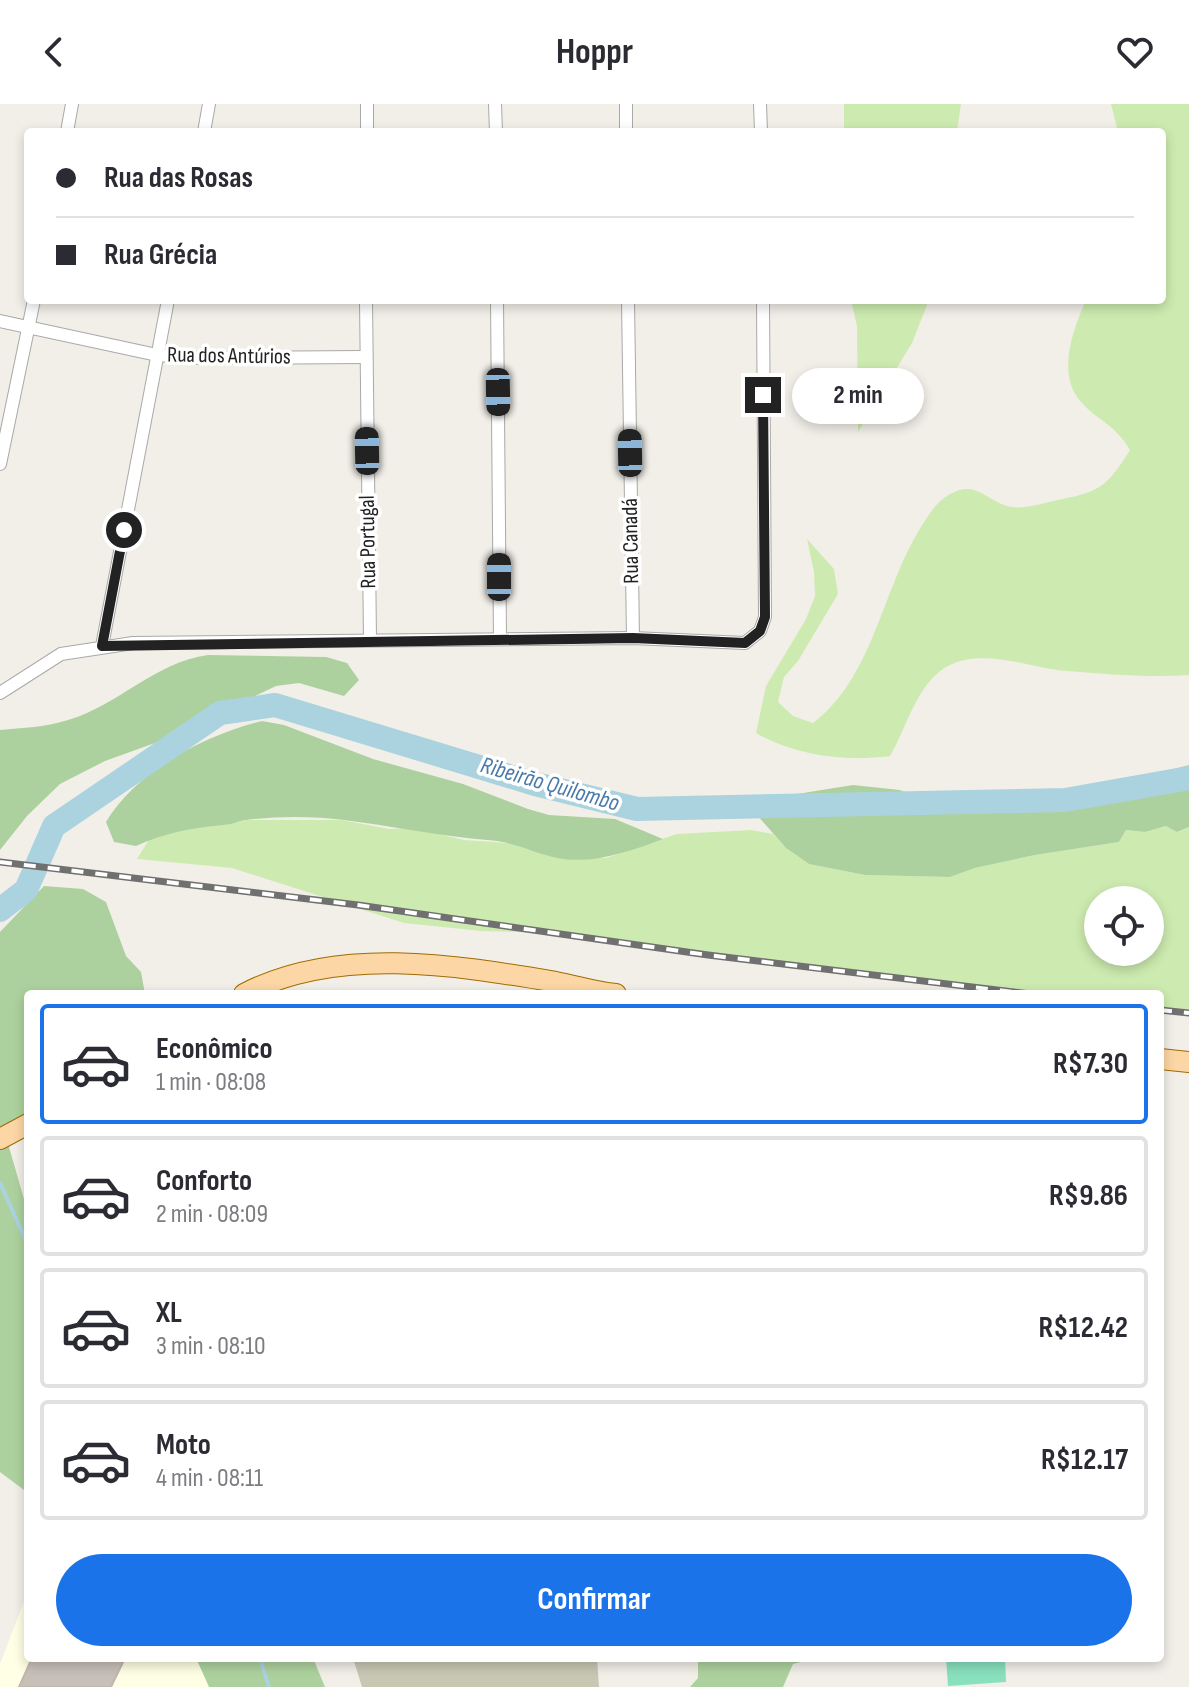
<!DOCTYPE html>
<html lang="pt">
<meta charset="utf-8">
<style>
body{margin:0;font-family:"Sofia Sans Condensed",sans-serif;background:#f2f2f3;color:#2b2b33;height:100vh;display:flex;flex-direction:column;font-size:30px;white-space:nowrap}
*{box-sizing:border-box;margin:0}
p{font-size:26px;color:#7c7c81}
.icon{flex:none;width:44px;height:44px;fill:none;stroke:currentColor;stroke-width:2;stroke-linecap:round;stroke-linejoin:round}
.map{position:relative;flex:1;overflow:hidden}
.drawer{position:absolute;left:24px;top:886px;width:1140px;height:672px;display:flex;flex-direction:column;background:#fff;border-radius:8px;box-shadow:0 4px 12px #0003}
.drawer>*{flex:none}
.top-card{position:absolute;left:24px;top:24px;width:1142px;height:176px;border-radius:8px;box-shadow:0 4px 12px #0003;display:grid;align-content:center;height:176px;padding:0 32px;background:#fff}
.buttons{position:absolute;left:1084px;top:782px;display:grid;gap:16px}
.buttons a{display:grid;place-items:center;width:80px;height:80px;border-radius:50%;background:#fff;box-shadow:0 4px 12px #0003;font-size:40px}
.end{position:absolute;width:36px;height:36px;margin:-18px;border:10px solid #222;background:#fff;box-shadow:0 0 0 4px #fff}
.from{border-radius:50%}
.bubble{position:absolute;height:56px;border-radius:28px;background:#fff;box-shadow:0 4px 12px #0003;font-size:26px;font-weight:700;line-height:56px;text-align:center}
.car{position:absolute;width:24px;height:48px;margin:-24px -12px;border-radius:10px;box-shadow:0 0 6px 2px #0007;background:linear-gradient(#222 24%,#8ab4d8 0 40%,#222 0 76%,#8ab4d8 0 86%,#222 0)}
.top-card b{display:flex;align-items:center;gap:28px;height:76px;font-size:30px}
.top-card b+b{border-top:2px solid #e1e1e2}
.top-card i{width:20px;height:20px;background:#2b2b33}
ul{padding:14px 0 0;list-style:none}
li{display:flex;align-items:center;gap:24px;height:120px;margin:0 16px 12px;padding:0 16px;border:4px solid #e1e1e2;border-radius:8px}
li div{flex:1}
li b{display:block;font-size:30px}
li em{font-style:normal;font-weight:700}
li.selected{border-color:#1a73e8}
li>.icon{width:72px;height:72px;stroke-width:1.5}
.action{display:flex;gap:16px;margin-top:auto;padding:16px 32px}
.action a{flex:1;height:92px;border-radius:48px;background:#1a73e8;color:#fff;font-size:32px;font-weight:700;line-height:92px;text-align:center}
header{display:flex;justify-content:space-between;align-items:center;height:104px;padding:0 32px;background:#fff;font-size:36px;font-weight:700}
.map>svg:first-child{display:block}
</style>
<header><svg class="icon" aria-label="back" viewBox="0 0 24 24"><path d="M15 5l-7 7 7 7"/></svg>Hoppr<svg class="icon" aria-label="heart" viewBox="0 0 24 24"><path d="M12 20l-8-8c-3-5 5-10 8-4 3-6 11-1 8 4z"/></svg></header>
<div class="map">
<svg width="1189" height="1583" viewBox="0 0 1189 1583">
<rect width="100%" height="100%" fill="#f2efe9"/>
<polygon fill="#ffffe5" points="28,1487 28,1554 223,1554 239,1583 0,1583 0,1560"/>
<polygon fill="#c7c7b4" points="353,1554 597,1554 599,1583 362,1583"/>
<g fill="#cdebb0" fill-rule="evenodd">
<polygon points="844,0 961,0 957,28 844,28"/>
<path d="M1111,0H1189V571C1149,574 1106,570 1066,567C1030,564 985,544 950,561C917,577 907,624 890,652C846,658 795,652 756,629L766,582L806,515L815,492L814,468L807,435L834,465L838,490L798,557L784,573L778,598L793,612L813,619C872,575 882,488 918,428C925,417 933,402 944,394C976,372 983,397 1011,403C1025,405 1040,400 1053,397C1098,388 1105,386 1130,346C1114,319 1099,318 1081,298C1056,270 1073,225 1086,196H1162V28H1118Z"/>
<polygon points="851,196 929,196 912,239 858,328 857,222"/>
<path d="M247,716H342L389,725L413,724L464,736L509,739L558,754H606L677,730L751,726L773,730L786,744L809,760L865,771L950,773L975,764L1035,751L1119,738L1126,726L1145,728L1166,722L1178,728L1189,723V911L1160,907V890H1028L636,839L634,842L556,829L481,827L404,819L232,764L137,755L150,734L200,721H224ZM1098,796H1150V848H1098Z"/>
</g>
<g fill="#add19e">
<path d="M208,551L326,553L347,559L359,576L344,592L299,579L276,582L166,635L105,657L60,680L27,712L0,746V626C22,624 47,623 68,616C119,601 155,558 208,551Z"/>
<path d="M262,617L284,621L373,655L463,680L528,705L549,711L615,715L663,735C630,747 594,761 557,754C534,749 512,737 487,736C439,732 392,722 344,716C314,712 276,712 246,716C238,717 231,721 223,721C191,724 164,729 136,742L114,738L106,718C137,666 205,631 262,617Z"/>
<polygon points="1189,661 1189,723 1177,728 1166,722 1145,728 1126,726 1119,738 1035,751 975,764 950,773 865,771 809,760 786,744 757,711 761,700 772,694 853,681 900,686 933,700 981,701 1096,686"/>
<polygon points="44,782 83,785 106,798 126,852 141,868 145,890 28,890 28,1018 18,1020 9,1043 28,1109 28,1389 0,1368 0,828"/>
<polygon points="196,1554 313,1554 325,1583 209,1583"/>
<polygon points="698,1554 815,1554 793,1560 783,1583 690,1583 698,1574"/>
</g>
<polygon fill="#88e0be" points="946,1554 1005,1554 1006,1578 948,1582"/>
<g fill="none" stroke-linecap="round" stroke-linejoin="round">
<g stroke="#aad3df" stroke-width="4">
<polyline points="0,1079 28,1141"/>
<polyline points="260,1554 269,1583"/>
</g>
<polyline stroke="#aad3df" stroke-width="24" points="0,806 26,786 54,722 220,609 275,601 535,680 637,705 1065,696 1189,674"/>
</g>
<polygon fill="#c7bfb8" stroke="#c4b6ab" stroke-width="2" points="32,1554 125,1554 111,1583 19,1583"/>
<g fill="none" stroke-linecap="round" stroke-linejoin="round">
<defs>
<g id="street">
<polyline points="367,0 367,28"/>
<polyline points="495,0 496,28"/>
<polyline points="760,0 761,28"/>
<polyline points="67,28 72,0"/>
<polyline points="204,28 209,0"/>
<polyline points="626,28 626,0"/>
<polyline points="366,196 370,535"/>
<polyline points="497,196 500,535"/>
<polyline points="628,196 633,534"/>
<polyline points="0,217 157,251 200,254 365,253"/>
<polyline points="0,360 34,196"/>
<polyline points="102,542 168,196"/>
<polyline points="0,589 61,550 133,539 633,534 745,539 760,527 765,513 763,196"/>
</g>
<g id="primary">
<path d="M244,890C337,841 455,861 556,878C577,882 595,888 616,890"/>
<polyline points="1160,955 1189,958"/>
<polyline points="0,1035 28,1020"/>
</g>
</defs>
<use href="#street" stroke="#a9a9a9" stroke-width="14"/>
<use href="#primary" stroke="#a06b00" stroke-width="22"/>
<use href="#street" stroke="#fff" stroke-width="12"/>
<use href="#primary" stroke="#fcd6a4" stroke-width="20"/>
<defs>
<g id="rail">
<polyline points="0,758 358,801 708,851 1030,890"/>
<polyline points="1160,906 1189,909"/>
</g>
</defs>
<use href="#rail" stroke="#707070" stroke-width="7"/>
<use href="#rail" stroke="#fff" stroke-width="4" stroke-dasharray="12" stroke-linecap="butt"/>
</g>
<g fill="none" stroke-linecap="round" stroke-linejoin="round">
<polyline stroke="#222" stroke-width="10" points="124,426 102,542 633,534 745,539 760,527 765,513 763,291"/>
</g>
<g text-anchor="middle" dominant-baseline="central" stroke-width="7" stroke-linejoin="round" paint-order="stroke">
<g font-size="22" fill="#222" stroke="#fff">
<text transform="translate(229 252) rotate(1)">Rua dos Antúrios</text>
<text transform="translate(631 437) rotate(-91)">Rua Canadá</text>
<text transform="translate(368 438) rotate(-91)">Rua Portugal</text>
</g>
<g font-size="24" font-style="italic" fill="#4a7aab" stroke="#fff">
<text transform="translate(550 680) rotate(16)">Ribeirão Quilombo</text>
</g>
</g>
</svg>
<div class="buttons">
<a><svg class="icon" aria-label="locate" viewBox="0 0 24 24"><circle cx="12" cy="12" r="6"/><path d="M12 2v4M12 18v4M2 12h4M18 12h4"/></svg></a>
</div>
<i class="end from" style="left:124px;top:426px"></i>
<i class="end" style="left:763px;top:291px"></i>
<div class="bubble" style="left:792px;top:264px;width:132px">2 min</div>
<i class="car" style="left:498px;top:288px;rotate:179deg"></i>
<i class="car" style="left:367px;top:347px;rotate:359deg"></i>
<i class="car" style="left:630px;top:349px;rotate:359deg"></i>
<i class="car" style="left:499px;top:473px;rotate:0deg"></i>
<div class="top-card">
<b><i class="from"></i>Rua das Rosas</b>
<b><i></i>Rua Grécia</b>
</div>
<section class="drawer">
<ul>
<li class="selected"><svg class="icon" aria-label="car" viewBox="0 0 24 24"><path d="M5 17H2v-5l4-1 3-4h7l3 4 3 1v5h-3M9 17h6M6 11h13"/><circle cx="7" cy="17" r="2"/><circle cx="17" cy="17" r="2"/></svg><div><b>Econômico</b><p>1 min · 08:08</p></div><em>R$7.30</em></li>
<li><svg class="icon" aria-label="car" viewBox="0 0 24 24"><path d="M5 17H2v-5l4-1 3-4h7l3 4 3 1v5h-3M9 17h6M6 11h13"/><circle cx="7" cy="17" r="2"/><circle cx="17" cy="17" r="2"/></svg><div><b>Conforto</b><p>2 min · 08:09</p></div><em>R$9.86</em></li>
<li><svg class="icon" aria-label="car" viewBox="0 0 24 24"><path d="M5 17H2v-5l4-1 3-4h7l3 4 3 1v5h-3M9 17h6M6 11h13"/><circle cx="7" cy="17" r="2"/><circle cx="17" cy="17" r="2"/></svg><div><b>XL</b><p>3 min · 08:10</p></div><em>R$12.42</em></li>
<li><svg class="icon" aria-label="car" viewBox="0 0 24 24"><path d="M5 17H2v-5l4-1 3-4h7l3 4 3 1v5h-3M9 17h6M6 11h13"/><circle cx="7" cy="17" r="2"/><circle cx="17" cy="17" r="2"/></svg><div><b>Moto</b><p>4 min · 08:11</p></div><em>R$12.17</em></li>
</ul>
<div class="action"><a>Confirmar</a></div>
</section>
</div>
